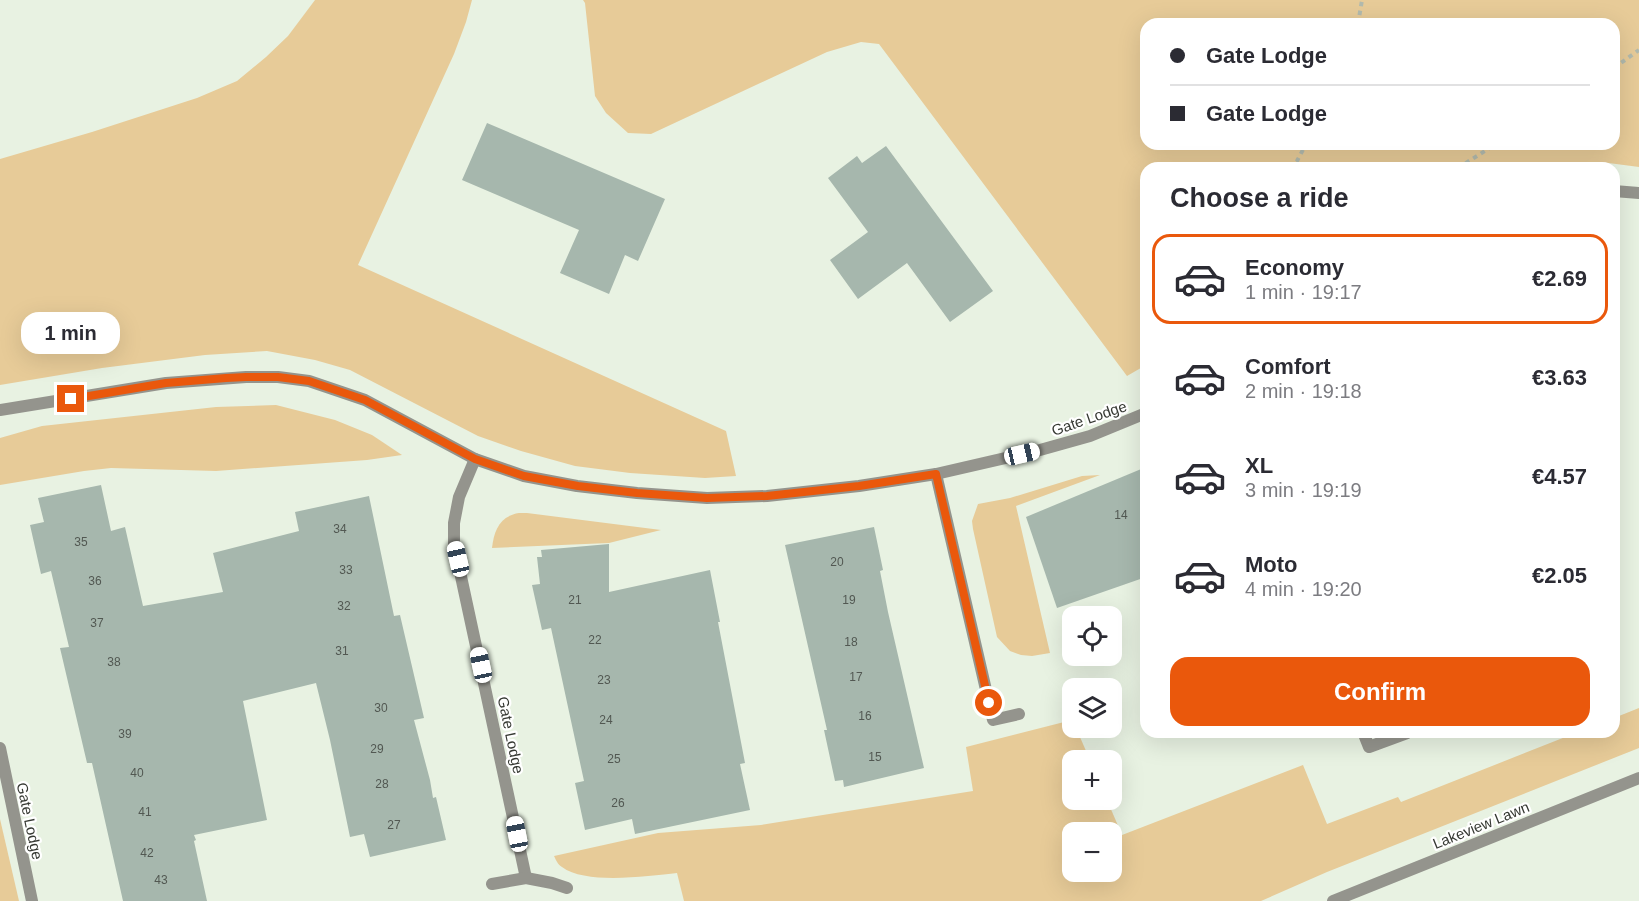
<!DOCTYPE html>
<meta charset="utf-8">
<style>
body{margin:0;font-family:Helvetica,sans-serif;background:#f7f7f7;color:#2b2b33;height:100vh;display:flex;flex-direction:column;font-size:22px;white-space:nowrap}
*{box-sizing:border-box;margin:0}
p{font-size:20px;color:#7c7c81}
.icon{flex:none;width:33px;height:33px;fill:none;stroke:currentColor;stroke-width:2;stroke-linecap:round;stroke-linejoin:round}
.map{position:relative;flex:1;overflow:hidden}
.details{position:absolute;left:1140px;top:162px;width:480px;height:576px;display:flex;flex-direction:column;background:#fff;border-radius:18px;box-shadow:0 6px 24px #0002}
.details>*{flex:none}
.banner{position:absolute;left:1140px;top:18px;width:480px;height:132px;border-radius:18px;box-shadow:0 6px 24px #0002;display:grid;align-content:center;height:132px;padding:0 30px;background:#fff}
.fabs{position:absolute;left:1062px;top:606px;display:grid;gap:12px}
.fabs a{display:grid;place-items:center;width:60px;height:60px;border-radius:12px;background:#fff;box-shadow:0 6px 24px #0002;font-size:30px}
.end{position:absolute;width:27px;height:27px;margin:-14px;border:8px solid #ea580c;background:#fff;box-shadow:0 0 0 3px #fff}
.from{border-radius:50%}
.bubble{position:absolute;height:42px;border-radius:18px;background:#fff;box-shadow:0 6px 24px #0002;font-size:20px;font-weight:700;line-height:42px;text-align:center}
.car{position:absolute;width:18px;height:36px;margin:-18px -9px;border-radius:8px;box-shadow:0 0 4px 2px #0007;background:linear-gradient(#fff 24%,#345 0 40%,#fff 0 76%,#345 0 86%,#fff 0)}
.banner b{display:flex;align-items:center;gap:21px;height:57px;font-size:22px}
.banner b+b{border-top:2px solid #e1e1e2}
.banner i{width:15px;height:15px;background:#2b2b33}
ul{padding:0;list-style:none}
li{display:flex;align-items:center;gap:18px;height:90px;margin:0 12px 9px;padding:0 18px;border:3px solid transparent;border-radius:18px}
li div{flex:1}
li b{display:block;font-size:22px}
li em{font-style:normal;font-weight:700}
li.on{border-color:#ea580c}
li>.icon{width:54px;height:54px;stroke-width:1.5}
h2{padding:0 30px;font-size:27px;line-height:72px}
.cta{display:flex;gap:12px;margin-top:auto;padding:12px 30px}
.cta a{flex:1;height:69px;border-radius:18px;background:#ea580c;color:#fff;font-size:24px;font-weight:700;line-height:69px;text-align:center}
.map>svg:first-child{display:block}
</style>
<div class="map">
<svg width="1639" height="901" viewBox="0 0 1639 901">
<rect width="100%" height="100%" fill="#e8f2e2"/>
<g fill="#e7cb98" fill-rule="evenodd">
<polygon points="315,0 472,0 466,22 454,54 358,265 726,431 736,476 705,478 630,473 575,466 521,451 478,436 350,370 315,360 267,351 205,355 102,368 0,385 0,159 92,132 197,98 237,81 266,57 288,36"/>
<path d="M583,0H1639V167L1601,162H1566L1518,168H1146V365L1127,376L879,44L861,42L827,52L651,134L628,133L606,113L595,96L585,3ZM1146,24H1614V144H1146Z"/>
<polygon points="276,405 335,420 372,435 402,455 367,460 216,471 111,468 84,471 0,485 0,438 42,426 216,407"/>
<polygon points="1100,475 1016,506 1050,653 1032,656 1021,655 1010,651 997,637 973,529 972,521 978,504 1010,498 1082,476"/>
<path d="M519,513H527L661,530L609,543L492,548C494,530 500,516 519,513Z"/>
<path d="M1639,708V748L1327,872L1261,901H684L677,873C648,876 586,885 562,867C558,865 556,860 554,856L658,833L761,825L973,791L966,747L1072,720V728H1076L1090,760H1072V800H1107L1122,835L1303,765L1327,824L1398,797L1401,802L1578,732H1614V718ZM1112,832V872H1072V832Z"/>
<polygon points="0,819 19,901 0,901"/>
</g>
<g fill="#a6b7ad">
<polygon points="487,123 665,199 638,261 625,255 609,294 560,273 579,230 462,180"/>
<polygon points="886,146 993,291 950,322 907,263 858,299 830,260 868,232 828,178 857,156 862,163"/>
<polygon points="1146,467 1146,577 1057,608 1026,517"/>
<polygon points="101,485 111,531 125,527 143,606 223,592 213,553 299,531 295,512 369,496 394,616 400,615 424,718 414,720 430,780 433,798 436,797 446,840 370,857 364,834 350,837 330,740 316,683 243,701 267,820 194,835 196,840 194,841 207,901 123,901 92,763 87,763 60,648 69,647 51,571 41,574 30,525 44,522 38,498"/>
<polygon points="874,527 883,570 880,571 888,612 924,768 844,787 843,780 835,781 824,730 827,730 785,545"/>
<polygon points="609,544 609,592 710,570 720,622 718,622 745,763 740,764 750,810 635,834 632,819 585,830 575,783 584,781 568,707 551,628 542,630 532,585 540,584 537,557 542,557 541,550"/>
</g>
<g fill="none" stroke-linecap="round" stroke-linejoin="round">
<g stroke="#b2baad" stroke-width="4" stroke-dasharray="4.5 4.5" stroke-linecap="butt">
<polyline points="1358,24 1362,0"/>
<polyline points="1614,68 1639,50"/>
<polyline points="1290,168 1297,161 1306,144"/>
<polyline points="1458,168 1496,144"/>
</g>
<g stroke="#94948d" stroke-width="12">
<polyline points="1614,191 1639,193"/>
<polyline points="0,410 166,383 246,377 278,377 309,381 365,400 475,459 524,476 577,486 637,493 707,498 767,496 859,486 936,474 1040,450 1090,436 1146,413"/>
<polyline points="475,459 459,497 454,523 454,544 526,878"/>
<polyline points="936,474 993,720 1019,714"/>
<polyline points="1363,732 1369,747 1407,733"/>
<polyline points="0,748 32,901"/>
<polyline points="492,884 526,878 552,883 567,888"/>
<polyline points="1333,901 1639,778"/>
</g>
</g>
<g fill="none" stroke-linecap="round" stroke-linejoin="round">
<polyline stroke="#ea580c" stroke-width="8" points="71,399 166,383 226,378 246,377 278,377 309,381 365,400 475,459 524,476 578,486 637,493 707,498 767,496 859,486 936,474 989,703"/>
</g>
<g text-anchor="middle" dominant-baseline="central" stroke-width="4.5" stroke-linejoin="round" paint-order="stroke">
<g font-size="12" fill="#525852">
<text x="1121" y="515">14</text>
<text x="340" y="529">34</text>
<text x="81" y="542">35</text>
<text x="837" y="562">20</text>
<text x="346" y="570">33</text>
<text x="95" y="581">36</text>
<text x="575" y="600">21</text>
<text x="849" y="600">19</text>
<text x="344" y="606">32</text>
<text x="97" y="623">37</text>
<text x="595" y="640">22</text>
<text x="851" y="642">18</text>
<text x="342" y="651">31</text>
<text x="114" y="662">38</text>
<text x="856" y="677">17</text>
<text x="604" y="680">23</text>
<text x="381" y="708">30</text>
<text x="865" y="716">16</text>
<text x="606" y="720">24</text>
<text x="125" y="734">39</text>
<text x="377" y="749">29</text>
<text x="875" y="757">15</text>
<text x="614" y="759">25</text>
<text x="137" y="773">40</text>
<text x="382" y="784">28</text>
<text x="618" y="803">26</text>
<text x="145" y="812">41</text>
<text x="394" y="825">27</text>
<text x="147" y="853">42</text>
<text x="161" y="880">43</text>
</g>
<g font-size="15" fill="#363933" stroke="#fff">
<text transform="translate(1089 418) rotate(-19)">Gate Lodge</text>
<text transform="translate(511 735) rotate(78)">Gate Lodge</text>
<text transform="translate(30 821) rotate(78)">Gate Lodge</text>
<text transform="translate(1481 825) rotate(-22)">Lakeview Lawn</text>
</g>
</g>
</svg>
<div class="fabs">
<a><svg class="icon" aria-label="locate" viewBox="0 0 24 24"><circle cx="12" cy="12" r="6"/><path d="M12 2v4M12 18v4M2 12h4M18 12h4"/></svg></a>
<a><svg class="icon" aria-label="layers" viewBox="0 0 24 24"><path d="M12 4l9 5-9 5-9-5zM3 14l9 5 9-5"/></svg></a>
<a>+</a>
<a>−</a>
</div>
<i class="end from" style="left:989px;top:703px"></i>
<i class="end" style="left:71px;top:399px"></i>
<div class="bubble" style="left:21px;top:312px;width:99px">1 min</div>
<i class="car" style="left:1022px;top:454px;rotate:77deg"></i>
<i class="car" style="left:458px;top:559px;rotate:347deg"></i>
<i class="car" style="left:481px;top:665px;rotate:348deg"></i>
<i class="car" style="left:517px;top:834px;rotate:349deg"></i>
<div class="banner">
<b><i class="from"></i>Gate Lodge</b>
<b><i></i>Gate Lodge</b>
</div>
<section class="details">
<h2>Choose a ride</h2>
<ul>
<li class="on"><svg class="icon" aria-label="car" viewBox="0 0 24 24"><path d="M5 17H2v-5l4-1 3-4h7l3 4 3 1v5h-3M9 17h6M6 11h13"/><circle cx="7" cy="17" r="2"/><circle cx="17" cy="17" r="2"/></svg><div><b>Economy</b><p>1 min · 19:17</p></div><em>€2.69</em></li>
<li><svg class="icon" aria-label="car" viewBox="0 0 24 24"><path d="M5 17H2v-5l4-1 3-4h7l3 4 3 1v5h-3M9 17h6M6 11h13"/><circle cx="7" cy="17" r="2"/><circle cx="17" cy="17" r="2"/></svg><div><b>Comfort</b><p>2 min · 19:18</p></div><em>€3.63</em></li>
<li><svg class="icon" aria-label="car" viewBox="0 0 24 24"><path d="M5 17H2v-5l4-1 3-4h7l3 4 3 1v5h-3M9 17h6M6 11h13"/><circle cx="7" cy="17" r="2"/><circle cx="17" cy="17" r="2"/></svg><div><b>XL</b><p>3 min · 19:19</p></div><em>€4.57</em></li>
<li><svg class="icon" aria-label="car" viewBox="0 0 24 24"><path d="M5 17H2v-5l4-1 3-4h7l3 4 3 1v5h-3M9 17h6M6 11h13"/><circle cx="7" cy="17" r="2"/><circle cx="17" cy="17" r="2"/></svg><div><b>Moto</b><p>4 min · 19:20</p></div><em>€2.05</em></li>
</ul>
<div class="cta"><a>Confirm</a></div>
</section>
</div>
